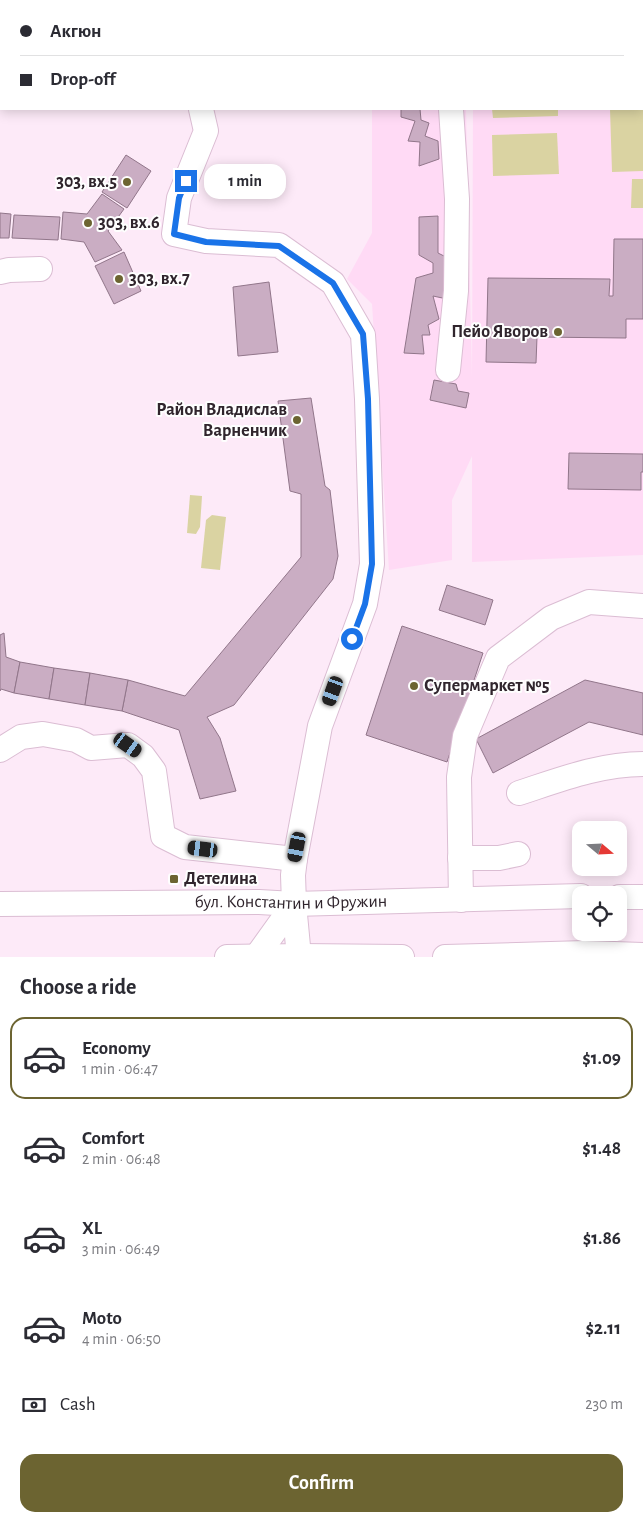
<!DOCTYPE html>
<meta charset="utf-8">
<style>
body{margin:0;font-family:"Alegreya Sans",sans-serif;background:#f7f7f7;color:#2b2b33;height:100vh;display:flex;flex-direction:column;font-size:19px;white-space:nowrap}
*{box-sizing:border-box;margin:0}
p{font-size:16px;color:#7c7c81}
.icon{flex:none;width:28px;height:28px;fill:none;stroke:currentColor;stroke-width:2;stroke-linecap:round;stroke-linejoin:round}
.map{position:relative;height:957px;overflow:hidden}
.details{display:flex;flex-direction:column;background:#fff;flex:1}
.details>*{flex:none}
.banner{position:absolute;left:0px;top:0px;width:644px;height:110px;box-shadow:0 2px 12px #0003;display:grid;align-content:center;height:110px;padding:0 20px;background:#fff}
.needle{width:32px;rotate:109deg}
.tools{position:absolute;left:572px;top:821px;display:grid;gap:10px}
.tools a{display:grid;place-items:center;width:55px;height:55px;border-radius:10px;background:#fff;box-shadow:0 2px 12px #0003;font-size:25px}
.end{position:absolute;width:22px;height:22px;margin:-11px;border:6px solid #1a73e8;background:#fff;box-shadow:0 0 0 2px #fff}
.from{border-radius:50%}
.bubble{position:absolute;height:35px;border-radius:15px;background:#fff;box-shadow:0 2px 12px #0003;font-size:16px;font-weight:700;line-height:35px;text-align:center}
.car{position:absolute;width:15px;height:30px;margin:-15px -8px;border-radius:6px;box-shadow:0 0 4px 1px #0007;background:linear-gradient(#222 24%,#8ab4d8 0 40%,#222 0 76%,#8ab4d8 0 86%,#222 0)}
.banner b{display:flex;align-items:center;gap:18px;height:48px;font-size:19px}
.banner b+b{border-top:1px solid #e1e1e2}
.banner i{width:12px;height:12px;background:#2b2b33}
ul{padding:0;list-style:none}
li{display:flex;align-items:center;gap:15px;height:82px;margin:0 10px 8px;padding:0 10px;border:2px solid transparent;border-radius:15px}
li div{flex:1}
li b{display:block;font-size:19px}
li em{font-style:normal;font-weight:700}
li.on{border-color:#6c6431}
li>.icon{width:45px;height:45px;stroke-width:1.5}
h2{padding:0 20px;font-size:22px;line-height:60px}
.pay{display:flex;align-items:center;gap:12px;height:55px;padding:0 20px;font-size:19px}
.pay p{margin-inline-start:auto}
.button{display:flex;gap:10px;margin-top:auto;padding:10px 20px}
.button a{flex:1;height:58px;border-radius:15px;background:#6c6431;color:#fff;font-size:20px;font-weight:700;line-height:58px;text-align:center}
.map>svg:first-child{display:block}
</style>
<div class="map">
<svg width="643" height="957" viewBox="0 0 643 957">
<rect width="100%" height="100%" fill="#fdeaf8"/>
<polygon fill="#ffdaf5" points="643,51 643,555 472,562 472,456 452,500 452,560 389,570 372,304 347,279 372,233 372,109 466,109 472,377 473,109 642,109"/>
<g fill="#dad3a2">
<polygon points="643,101 643,171 612,172 610,109 642,109"/>
<polygon points="492,109 558,109 558,116 493,118"/>
<polygon points="557,133 559,174 493,176 492,135"/>
<polygon points="632,179 643,179 643,208 631,208"/>
<polygon points="190,495 202,496 200,527 196,534 187,533"/>
<polygon points="212,515 226,517 220,570 201,568 206,520"/>
</g>
<g fill="#caadc3" stroke="#91768a">
<polygon points="401,109 420,109 421,120 429,123 425,136 438,141 439,159 419,166 420,142 408,141 415,121 401,117"/>
<polygon points="126,155 151,171 127,208 102,192"/>
<polygon points="102,194 124,209 108,231 122,250 95,262 84,242 61,239 63,212 87,214"/>
<polygon points="0,213 11,214 9,238 0,238"/>
<polygon points="14,215 60,217 58,240 12,238"/>
<polygon points="438,216 438,253 446,257 447,299 433,296 439,319 428,325 430,335 422,335 424,354 404,353 416,278 433,273 433,263 419,255 419,217"/>
<polygon points="614,239 643,239 643,319 626,319 626,338 537,337 536,363 486,362 488,278 610,279 609,296 613,296"/>
<polygon points="124,252 141,291 114,304 95,266"/>
<polygon points="269,282 278,352 238,356 233,287"/>
<polygon points="434,380 456,384 458,391 469,393 466,408 430,400"/>
<polygon points="311,398 325,486 330,490 338,556 333,579 234,705 207,717 220,738 236,791 200,799 179,730 122,711 128,680 185,696 301,557 301,494 290,491 278,401"/>
<polygon points="569,453 643,454 643,472 641,472 641,490 568,489"/>
<polygon points="447,585 493,600 485,625 439,610"/>
<polygon points="402,626 483,653 447,762 366,735"/>
<polygon points="4,633 6,657 20,662 14,693 1,689 0,691 0,635"/>
<polygon points="20,662 54,668 49,699 14,693"/>
<polygon points="54,668 90,673 85,705 49,699"/>
<polygon points="90,673 128,680 122,711 85,705"/>
<polygon points="585,680 643,693 643,735 589,722 493,773 476,739"/>
</g>
<g fill="none" stroke-linecap="round" stroke-linejoin="round">
<defs>
<g id="minor">
<polyline points="173,0 174,1"/>
<polyline points="301,0 303,1"/>
<polyline points="413,1 414,0"/>
<polyline points="201,109 206,131 179,198 174,234 206,241 279,245 333,283 363,335 367,399 372,564 365,604 320,726 295,859 293,875 294,904 299,957"/>
<polyline points="0,272 9,270 40,269"/>
<polyline points="448,370 456,291 457,199 451,109"/>
<polyline points="0,750 21,737 43,734 76,740 91,748 128,745 143,756 154,771 163,836 185,847 295,859"/>
<path d="M519,793C559,780 600,764 643,764"/>
<polyline points="460,858 499,858 518,854"/>
<polyline points="619,897 643,897"/>
<polyline points="461,900 459,777 465,736 498,658 551,618 589,602 643,606"/>
<path id="s1" d="M0,904L259,902L294,904L581,896"/>
<polyline points="227,957 300,956 402,957"/>
<polyline points="256,957 294,904"/>
<polyline points="445,957 585,953 643,955"/>
</g>
</defs>
<use href="#minor" stroke="#dbbdd3" stroke-width="26"/>
<use href="#minor" stroke="#fff" stroke-width="24"/>
</g>
<g fill="none" stroke-linecap="round" stroke-linejoin="round">
<polyline stroke="#1a73e8" stroke-width="6" points="186,181 179,198 174,234 206,242 279,246 333,283 363,334 368,399 372,564 365,604 352,639"/>
</g>
<g fill="#6c6431" stroke="#fefefe" stroke-width="2">
<circle cx="127" cy="182" r="5"/>
<circle cx="88" cy="223" r="5"/>
<circle cx="119" cy="279" r="5"/>
<circle cx="558" cy="332" r="5"/>
<circle cx="297" cy="420" r="5"/>
<circle cx="414" cy="686" r="5"/>
<rect x="169" y="874" width="10" height="10" rx="2.5"/>
</g>
<g text-anchor="middle" dominant-baseline="central" stroke-width="4" stroke-linejoin="round" paint-order="stroke">
<g font-size="18" font-weight="bold" fill="#30252d" stroke="#fefefe" text-anchor="start">
<text x="117" y="182" text-anchor="end">303, вх.5</text>
<text x="98" y="223">303, вх.6</text>
<text x="129" y="279">303, вх.7</text>
<text x="548" y="332" text-anchor="end">Пейо Яворов</text>
<text x="287" y="410" text-anchor="end">Район Владислав<tspan x="287" dy="21">Варненчик</tspan></text>
<text x="424" y="686">Супермаркет №5</text>
<text x="184" y="879">Детелина</text>
</g>
<g font-size="18" fill="#30252d" stroke="#fefefe">
<text stroke="none"><textPath href="#s1" startOffset="291">бул. Константин и Фружин</textPath></text>
</g>
</g>
</svg>
<div class="tools">
<a><svg class="needle" viewBox="-14 -14 28 28"><path d="M0-13l5 13h-10z" fill="#e53935"/><path d="M0 13l5-13h-10z" fill="#7c7c81"/></svg></a>
<a><svg class="icon" aria-label="locate" viewBox="0 0 24 24"><circle cx="12" cy="12" r="6"/><path d="M12 2v4M12 18v4M2 12h4M18 12h4"/></svg></a>
</div>
<i class="end from" style="left:352px;top:639px"></i>
<i class="end" style="left:186px;top:181px"></i>
<div class="bubble" style="left:204px;top:164px;width:82px">1 min</div>
<i class="car" style="left:333px;top:691px;rotate:200deg"></i>
<i class="car" style="left:128px;top:745px;rotate:125deg"></i>
<i class="car" style="left:297px;top:847px;rotate:191deg"></i>
<i class="car" style="left:203px;top:849px;rotate:277deg"></i>
<div class="banner">
<b><i class="from"></i>Акгюн</b>
<b><i></i>Drop-off</b>
</div>
</div>
<section class="details">
<h2>Choose a ride</h2>
<ul>
<li class="on"><svg class="icon" aria-label="car" viewBox="0 0 24 24"><path d="M5 17H2v-5l4-1 3-4h7l3 4 3 1v5h-3M9 17h6M6 11h13"/><circle cx="7" cy="17" r="2"/><circle cx="17" cy="17" r="2"/></svg><div><b>Economy</b><p>1 min · 06:47</p></div><em>$1.09</em></li>
<li><svg class="icon" aria-label="car" viewBox="0 0 24 24"><path d="M5 17H2v-5l4-1 3-4h7l3 4 3 1v5h-3M9 17h6M6 11h13"/><circle cx="7" cy="17" r="2"/><circle cx="17" cy="17" r="2"/></svg><div><b>Comfort</b><p>2 min · 06:48</p></div><em>$1.48</em></li>
<li><svg class="icon" aria-label="car" viewBox="0 0 24 24"><path d="M5 17H2v-5l4-1 3-4h7l3 4 3 1v5h-3M9 17h6M6 11h13"/><circle cx="7" cy="17" r="2"/><circle cx="17" cy="17" r="2"/></svg><div><b>XL</b><p>3 min · 06:49</p></div><em>$1.86</em></li>
<li><svg class="icon" aria-label="car" viewBox="0 0 24 24"><path d="M5 17H2v-5l4-1 3-4h7l3 4 3 1v5h-3M9 17h6M6 11h13"/><circle cx="7" cy="17" r="2"/><circle cx="17" cy="17" r="2"/></svg><div><b>Moto</b><p>4 min · 06:50</p></div><em>$2.11</em></li>
</ul>
<div class="pay"><svg class="icon" aria-label="cash" viewBox="0 0 24 24"><path d="M3 7h18v10H3z"/><circle cx="12" cy="12" r="2"/></svg>Cash<p>230 m</p></div>
<div class="button"><a>Confirm</a></div>
</section>
